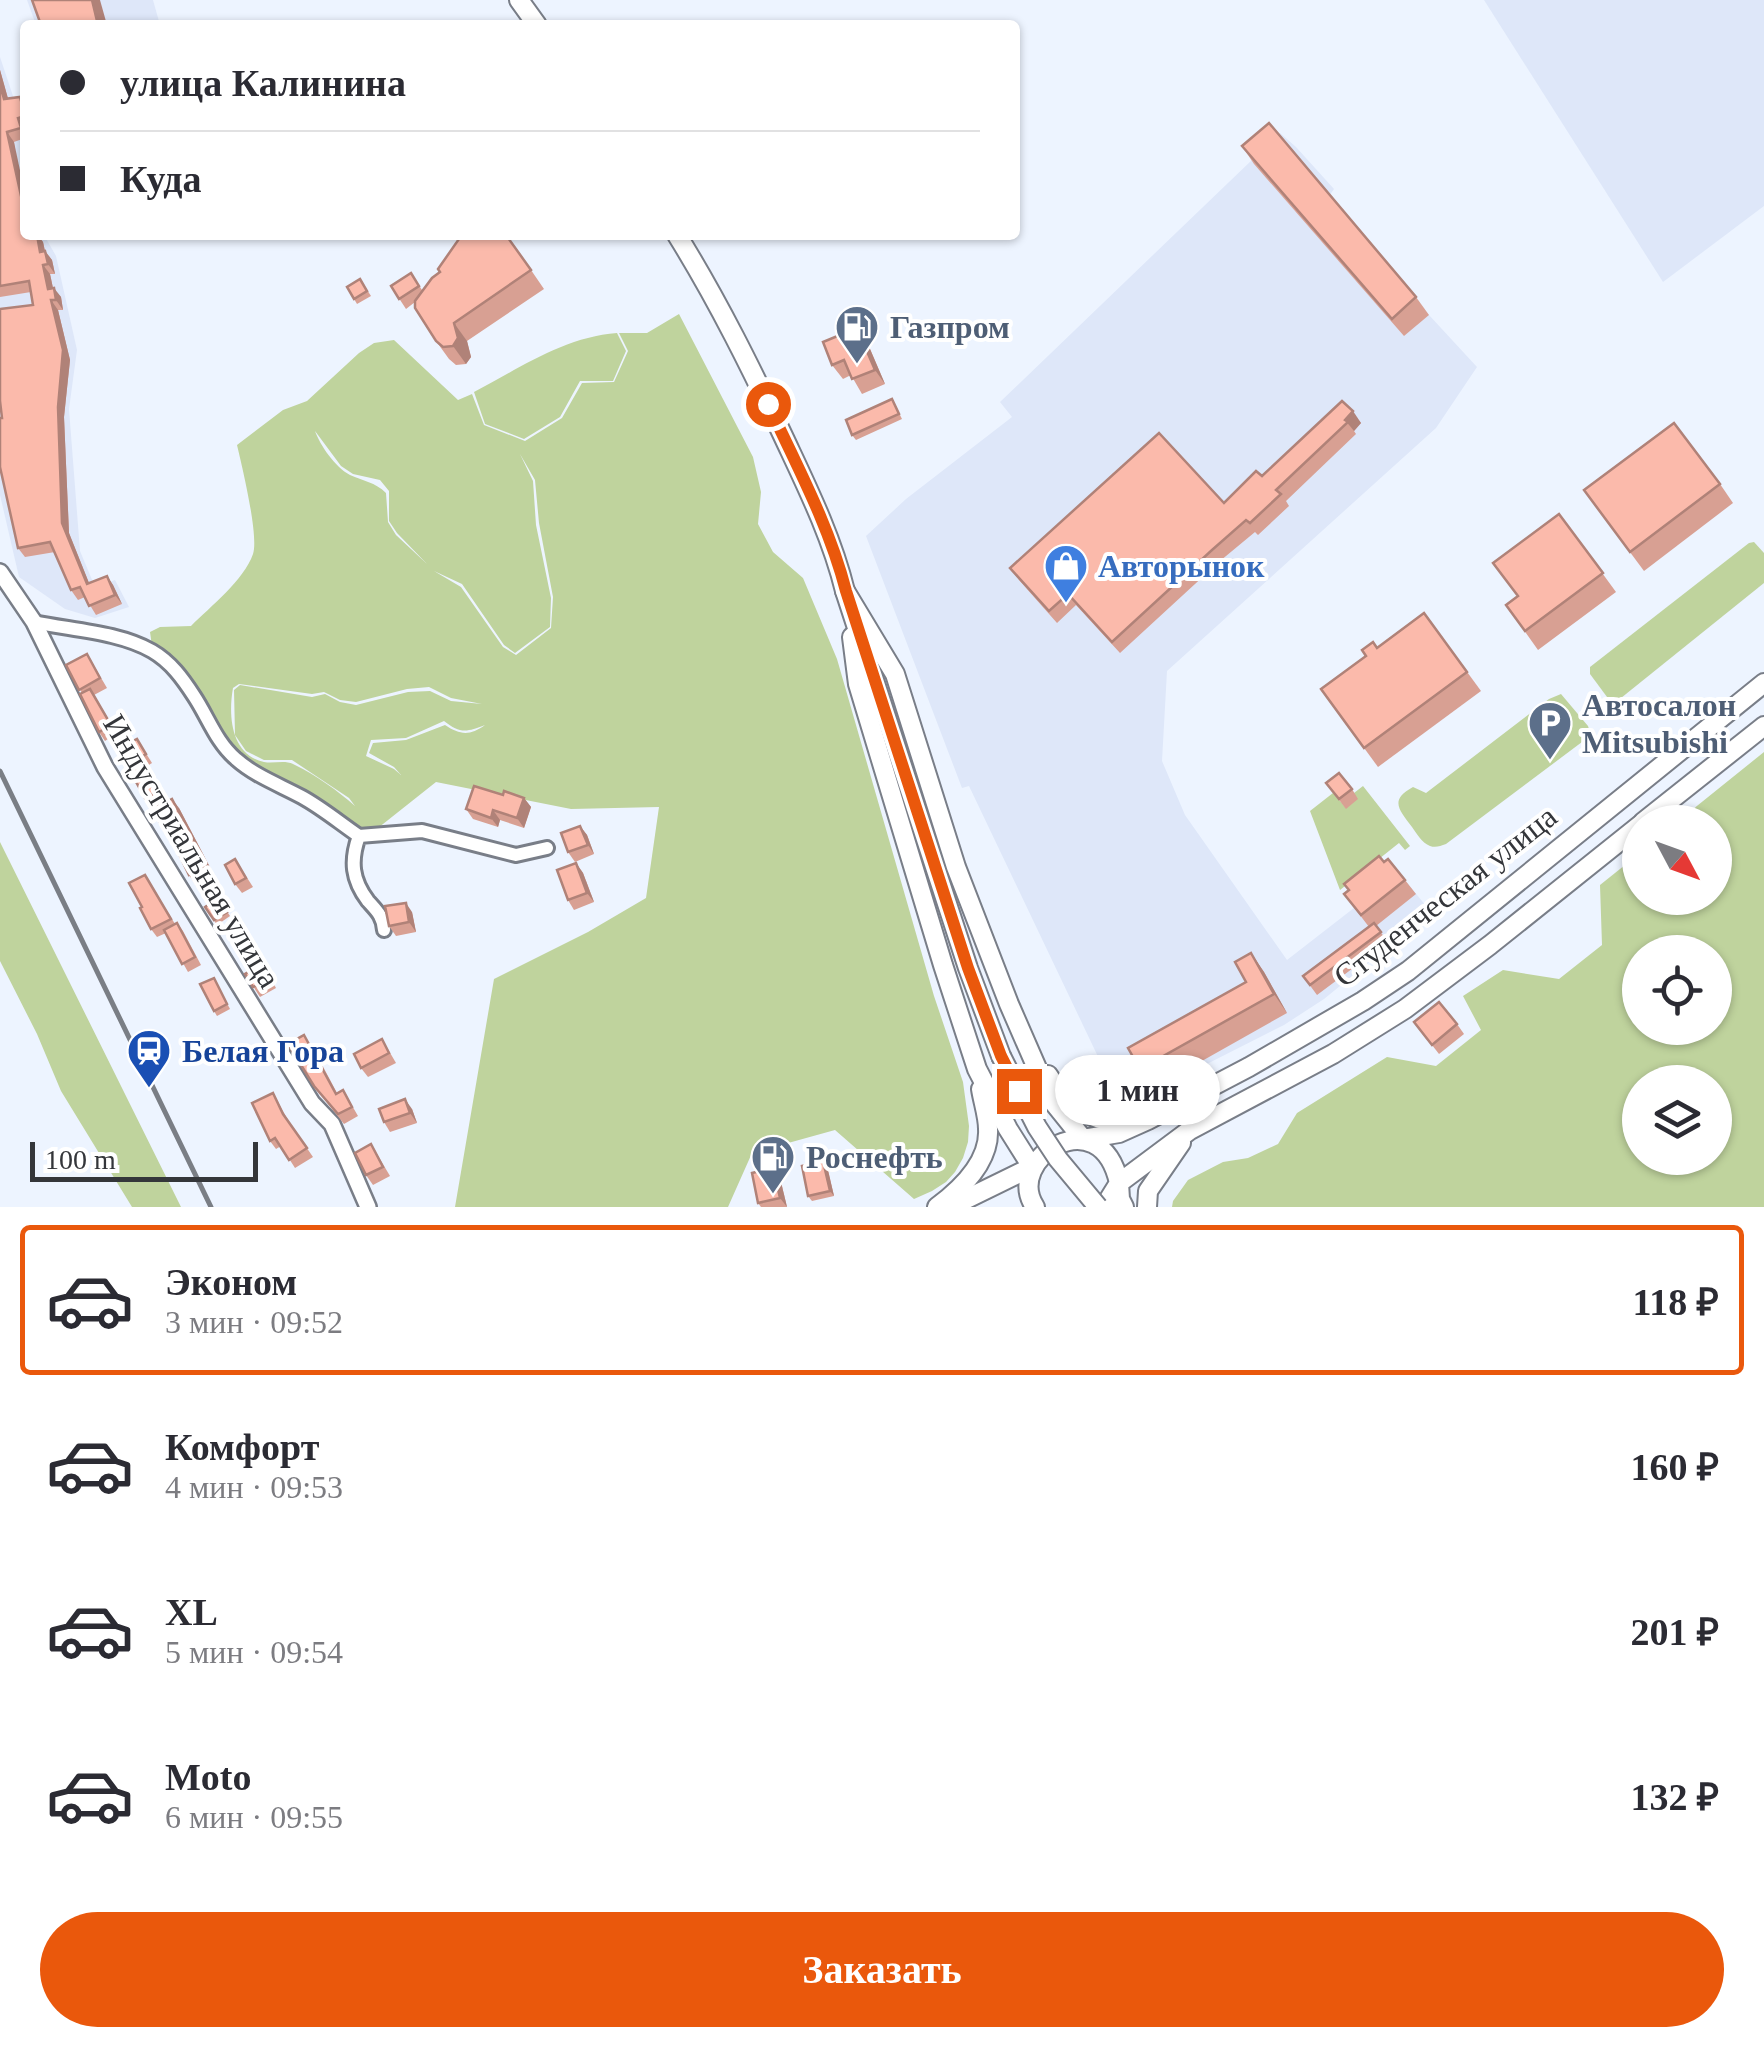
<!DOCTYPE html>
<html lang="ru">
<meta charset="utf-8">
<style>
body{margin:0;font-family:Georgia,serif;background:#f2f2f3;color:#2b2b33;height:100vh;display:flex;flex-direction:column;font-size:38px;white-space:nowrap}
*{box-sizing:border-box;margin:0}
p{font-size:32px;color:#7c7c81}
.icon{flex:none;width:55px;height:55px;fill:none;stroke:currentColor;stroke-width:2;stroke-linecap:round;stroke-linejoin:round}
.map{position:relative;height:1207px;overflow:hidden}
.drawer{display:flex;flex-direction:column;background:#fff;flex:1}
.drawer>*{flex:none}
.guide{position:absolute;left:20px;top:20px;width:1000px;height:220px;border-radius:10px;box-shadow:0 2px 8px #0004;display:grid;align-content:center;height:220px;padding:0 40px;background:#fff}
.needle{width:65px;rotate:131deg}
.buttons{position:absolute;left:1622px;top:805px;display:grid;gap:20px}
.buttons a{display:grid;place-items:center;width:110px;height:110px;border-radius:50%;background:#fff;box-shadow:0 2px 8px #0004;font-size:50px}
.scale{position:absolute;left:30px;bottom:25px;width:228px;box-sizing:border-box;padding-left:10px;border:5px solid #34363a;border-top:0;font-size:28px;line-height:35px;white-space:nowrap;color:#34363a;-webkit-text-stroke:8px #fff;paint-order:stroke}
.end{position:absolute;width:45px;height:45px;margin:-22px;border:12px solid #ea580c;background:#fff;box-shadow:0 0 0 5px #fff}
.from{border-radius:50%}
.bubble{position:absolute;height:70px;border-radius:35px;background:#fff;box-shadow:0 2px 8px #0004;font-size:32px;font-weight:800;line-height:70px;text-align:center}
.guide b{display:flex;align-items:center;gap:35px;height:95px;font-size:38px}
.guide b+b{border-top:2px solid #e1e1e2}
.guide i{width:25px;height:25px;background:#2b2b33}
ul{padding:18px 0 0;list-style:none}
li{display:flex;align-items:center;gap:30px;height:150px;margin:0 20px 15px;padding:0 20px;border:5px solid transparent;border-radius:10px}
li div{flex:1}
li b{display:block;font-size:38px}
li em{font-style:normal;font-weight:800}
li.on{border-color:#ea580c}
li>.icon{width:90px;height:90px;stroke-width:1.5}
.primary-button{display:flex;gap:20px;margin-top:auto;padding:20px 40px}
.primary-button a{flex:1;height:115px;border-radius:60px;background:#ea580c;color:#fff;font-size:40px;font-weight:800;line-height:115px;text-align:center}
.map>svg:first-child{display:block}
</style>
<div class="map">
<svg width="1764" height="1207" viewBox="0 0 1764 1207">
<rect width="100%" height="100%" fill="#edf4ff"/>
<g fill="#dee7f9">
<polygon points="27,0 153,0 160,25 36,25"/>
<polygon points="1484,0 1764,0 1764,206 1663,282"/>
<polygon points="0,57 15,102 25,102 25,235 44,235 56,256 77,350 69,409 80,551 95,587 115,580 129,607 95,618 65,609 19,577 0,495"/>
<polygon points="1280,133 1296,147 1334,189 1329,196 1429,315 1477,367 1436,428 1167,671 1162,761 1185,815 1287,960 1399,873 1431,912 1324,999 1284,1025 1122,1107 969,786 962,788 866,536 906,499 1012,417 1000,402"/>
</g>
<g fill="#bfd39d" fill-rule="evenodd">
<path d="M679,314L753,457L761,492L758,524L773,552L803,578L837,659L934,996L963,1082L969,1126L968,1142L963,1158L955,1172L946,1182L932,1191L914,1199L835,1130L752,1153L728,1207H455L494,979L588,932L646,898L659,807L571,809L436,782L378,828L357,832L241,762L212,722L182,668L152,646L150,632L160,627L191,626C210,607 244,580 253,554C259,536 242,466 237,445L283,410L307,401L359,353L374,343L394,340L458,400L472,394L484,425L525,441L562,418L582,383L614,382L628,351L619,333H647ZM315,431L341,466L353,474L380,480L389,491V521L397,533L427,564L396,535L388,522L386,493C375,482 363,481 350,475C335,467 320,445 315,431ZM520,454L535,480L539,523L553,597L551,628L516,655L503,647L461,587L434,571L462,584L504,645L515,653L550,627L551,598L536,525L533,481ZM239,684L312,694L324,692L340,700L356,702L407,689L429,687L451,698L482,704L451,701L430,691L408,692L356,705L340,702L325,694L312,697L240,685L234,690L235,735L246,751L264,760H292L349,798L355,806C338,791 316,775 295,765C285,759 275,764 264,762C231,755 228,716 233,688ZM444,721C460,734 467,732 485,725C470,736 460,735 445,725L406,740L373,743L369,753L394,767L401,775L394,769L366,756L371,740L406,738Z"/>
<path d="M617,333L626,351L613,381H580L560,417L524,439L485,424L474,392C520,368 564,337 617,333Z"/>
<polygon points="1754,542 1764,553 1764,583 1621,698 1610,701 1590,674 1590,667 1749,543"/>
<path d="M1561,694L1588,726L1590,732L1586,739L1446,844C1440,846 1436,848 1430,846C1422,843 1417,834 1412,827C1399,810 1389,800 1413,787L1426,793L1549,699Z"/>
<path d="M1764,752V1207H1172L1173,1201L1188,1180L1223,1162L1248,1158L1278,1144L1297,1113L1387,1057L1436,1066L1481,1030L1463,996L1503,970L1559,979L1602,945L1600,885L1640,853V898H1715V822H1677ZM1640,952H1715V1028H1640ZM1640,1082H1715V1158H1640Z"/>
<polygon points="1363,786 1410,846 1405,850 1399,843 1340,890 1310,811 1333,793 1346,808 1354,793"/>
<polygon points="0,842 181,1207 132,1207 61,1091 37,1034 0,961"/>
</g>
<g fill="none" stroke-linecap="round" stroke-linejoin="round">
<defs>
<g id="minor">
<path d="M34,622C71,630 119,632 152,651C171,662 183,679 194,696C208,717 216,742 236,759C255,776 280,785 302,797C322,808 340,823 359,836"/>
<path d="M384,930C383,916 377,911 368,901C352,880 350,861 359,836L422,831L516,855L547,848"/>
</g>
<polyline id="tertiary" points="0,572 34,622 105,767 312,1103 332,1124 368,1207"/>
<g id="secondary">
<polyline points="519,0 537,25"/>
<path d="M677,235C718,301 752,370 785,440C808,489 832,538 845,591L968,968L1001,1056"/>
<polyline points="845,591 895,674 956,867 1009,1004 1050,1098 1083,1139 1119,1133 1148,1120 1249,1067 1363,1001 1408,971 1764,683"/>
<polyline points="852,637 858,684 943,965 977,1069 1008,1129 1032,1167 950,1207"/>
<polyline points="1643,822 1764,726"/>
<path d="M1048,1075C1065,1105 1097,1129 1133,1118"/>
<path d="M937,1207C961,1189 990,1162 988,1129C988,1116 983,1102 981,1089"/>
<path d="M1035,1207C1003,1159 1100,1097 1119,1183L1104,1207"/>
<polyline points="1124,1207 1120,1199 1119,1183 1190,1130 1333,1054 1405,1009 1490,945 1640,825"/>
<polyline points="1147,1207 1148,1191 1181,1143"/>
</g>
</defs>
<use href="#minor" stroke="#797e88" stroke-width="18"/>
<use href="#tertiary" stroke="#797e88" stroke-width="20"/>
<use href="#secondary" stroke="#797e88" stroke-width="22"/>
<use href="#minor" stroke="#fff" stroke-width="12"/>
<use href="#tertiary" stroke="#fff" stroke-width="15"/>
<use href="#secondary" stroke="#fff" stroke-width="18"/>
<polyline stroke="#7a7e85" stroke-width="5" points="0,771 211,1207"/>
<defs>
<polyline id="secondary-bridge" points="1001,1056 1037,1127 1058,1159 1098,1207"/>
</defs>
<use href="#secondary-bridge" stroke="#797e88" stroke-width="22" stroke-linecap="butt"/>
<use href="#secondary-bridge" stroke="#fff" stroke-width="18"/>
</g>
<g fill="#d8a093">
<polygon points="0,70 8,99 25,104 25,138 14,142 25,235 38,235 43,242 45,251 52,260 55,274 50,274 53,288 61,297 63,310 58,310 70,360 64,417 69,533 89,583 107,576 113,585 122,604 96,615 85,597 78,600 71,590 55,552 25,557 18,548 2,418 33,305 31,292 0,297"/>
<polygon points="1242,146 1416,297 1429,315 1404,336 1254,164"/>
<polygon points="507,235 544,289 467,341 471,357 466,364 456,365 449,359 436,341 415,302 406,309 391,286 411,273 422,290"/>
<polygon points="360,279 371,296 357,304 347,287"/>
<polygon points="867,342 885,384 862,394 851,375 843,379 832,365"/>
<polygon points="892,399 902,419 856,440 852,435"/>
<polygon points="1342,401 1361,423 1354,431 1356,434 1286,501 1289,506 1258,535 1255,532 1220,561 1120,653 1076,605 1057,623 1019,580 1010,568 1224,503 1262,476"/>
<polygon points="1720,484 1733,503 1644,571 1598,509"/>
<polygon points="1559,514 1616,592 1538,650 1506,605 1517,596"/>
<polygon points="1424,613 1481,691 1378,767 1321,689"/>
<polygon points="87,654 107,688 94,695 116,732 132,742 137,739 152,763 144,768 162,801 152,807 111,737 105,741 99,732 82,693 66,665"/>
<polygon points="1326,783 1352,789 1358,799 1346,809"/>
<polygon points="503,795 524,798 531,807 524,828 500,820 498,827 473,819 466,809"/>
<polygon points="179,808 214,875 195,884 189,875 171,838 170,839 164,830"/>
<polygon points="580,826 587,835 594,854 575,862 568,852"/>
<polygon points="235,859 253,887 242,893 235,884"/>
<polygon points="1384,862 1405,880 1416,894 1376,926 1388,942 1317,995 1303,976 1369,927 1344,894"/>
<polygon points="576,863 583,873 594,902 574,910 568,900"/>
<polygon points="145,875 175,924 177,923 183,931 201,965 188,972 166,933 157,937 151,929 142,907"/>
<polygon points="218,898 230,916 217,925 205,907"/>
<polygon points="412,912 416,932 396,936 389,926"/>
<polygon points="1251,953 1264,972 1287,1013 1154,1088 1140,1069 1246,982"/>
<polygon points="262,964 276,988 260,997 245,974"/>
<polygon points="214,978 230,1009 217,1016 214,1011"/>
<polygon points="1414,1022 1457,1024 1464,1034 1439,1054"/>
<polygon points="382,1039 396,1063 368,1077 361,1068"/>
<polygon points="311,1044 337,1093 343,1090 358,1116 344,1124 314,1086"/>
<polygon points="273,1093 289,1122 313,1157 295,1168 281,1146 276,1149 270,1141"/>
<polygon points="412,1109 417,1123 390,1132 384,1122"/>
<polygon points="377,1154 390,1176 373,1185 366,1175"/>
<polygon points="823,1161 827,1166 834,1196 812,1201 808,1196"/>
<polygon points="780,1178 787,1207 761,1207 758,1203"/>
</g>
<g fill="#b08278">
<polygon points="92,0 100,0 107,25 100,25 97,21"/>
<polygon points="0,70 11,109 4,99 0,84"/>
<polygon points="7,132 14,142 25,194 25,214"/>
<polygon points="37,235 43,242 47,261 40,252"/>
<polygon points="45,251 52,260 55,274 48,264"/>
<polygon points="43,265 50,274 55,298 48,289"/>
<polygon points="54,288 61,297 63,310 56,300"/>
<polygon points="51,300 58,310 70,360 64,417 69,533 93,593 87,584 62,523"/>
<polygon points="454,323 467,341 471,357 466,364 453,346"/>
<polygon points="857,328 867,342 885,384 875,370"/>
<polygon points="1353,411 1361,423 1354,431 1345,420"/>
<polygon points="107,576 113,585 122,604 115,595"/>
<polygon points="524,798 531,807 524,828 517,818"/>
<polygon points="172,799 179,808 214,875 207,866"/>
<polygon points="493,810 500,820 498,827 491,818"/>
<polygon points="580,826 587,835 594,854 588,845"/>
<polygon points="576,863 583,873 594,902 587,893"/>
<polygon points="406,903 412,912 416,932 409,922"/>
<polygon points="1251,953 1264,972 1287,1013 1274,994"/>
<polygon points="405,1099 412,1109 417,1123 410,1113"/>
<polygon points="823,1161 827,1166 834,1196 830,1191"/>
<polygon points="773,1168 780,1178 787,1207 780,1198"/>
</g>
<g fill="#fbbaab" stroke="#b08278" stroke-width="2.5">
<polygon points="32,0 92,0 97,21 87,25 41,25"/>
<polygon points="0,84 4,99 20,97 25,116 18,118 21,128 7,132 25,214 25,235 37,235 40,252 45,251 48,264 43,265 48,289 54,288 56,300 51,300 63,350 58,407 62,523 87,584 107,576 115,595 89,606 80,587 71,590 50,542 18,548 0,467 0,418 2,418 0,401 0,309 33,305 29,281 0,286"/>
<polygon points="1269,123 1416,297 1392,319 1242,146"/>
<polygon points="461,235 506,235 531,270 454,323 458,338 453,346 443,347 436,341 415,308 415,301 432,278 440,272 438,269 459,239 458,237"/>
<polygon points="411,273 419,286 399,299 391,286"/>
<polygon points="360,279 367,291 354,299 347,287"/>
<polygon points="857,328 875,370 852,379 844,360 832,365 823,342"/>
<polygon points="892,399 899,414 852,435 846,420"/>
<polygon points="1342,401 1353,411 1345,420 1348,422 1276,490 1281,494 1250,523 1246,520 1212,550 1112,642 1068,594 1049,611 1010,568 1159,433 1224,503 1256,471 1262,476"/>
<polygon points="1674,423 1720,484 1630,552 1584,490"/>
<polygon points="1559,514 1603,573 1525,631 1506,605 1518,596 1493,563"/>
<polygon points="1424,613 1467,672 1364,748 1321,689 1366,656 1362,650 1373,642 1377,648"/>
<polygon points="87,654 100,678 79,690 66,665"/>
<polygon points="90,689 111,725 99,732 80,694"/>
<polygon points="123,728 131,742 137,739 146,754 138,759 156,792 145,798 110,735"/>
<polygon points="1339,773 1352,789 1339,799 1326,783"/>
<polygon points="474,786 503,795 504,791 524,798 517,818 493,810 491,818 466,809"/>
<polygon points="172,799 207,866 189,875 167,829 164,830 153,809"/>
<polygon points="580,826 588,845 568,852 561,833"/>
<polygon points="1379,856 1384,862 1388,859 1405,880 1361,915 1344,894 1349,890 1344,884"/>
<polygon points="235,859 246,878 235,884 225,865"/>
<polygon points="576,863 587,893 568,900 557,870"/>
<polygon points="145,875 171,919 151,929 140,908 142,907 129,883"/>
<polygon points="218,898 227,912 214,920 205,907"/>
<polygon points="406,903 409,922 389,926 385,906"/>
<polygon points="177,923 195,957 182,964 164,930"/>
<polygon points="1374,923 1381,932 1310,985 1303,976"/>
<polygon points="1251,953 1274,994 1140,1069 1128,1048 1246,982 1235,962"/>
<polygon points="262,964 270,978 253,987 245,974"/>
<polygon points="214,978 227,1004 214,1011 200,984"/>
<polygon points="1439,1002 1457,1024 1432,1045 1414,1022"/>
<polygon points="304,1035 336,1094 343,1090 352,1107 338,1114 314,1086 288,1044"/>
<polygon points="382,1039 389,1053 361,1068 354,1054"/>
<polygon points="273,1093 283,1114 307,1148 289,1160 275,1138 270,1141 252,1103"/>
<polygon points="405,1099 410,1113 384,1122 379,1109"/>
<polygon points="371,1144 383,1167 366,1175 355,1153"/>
<polygon points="823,1161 830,1191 808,1196 802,1166"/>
<polygon points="773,1168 780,1198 758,1203 752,1173"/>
</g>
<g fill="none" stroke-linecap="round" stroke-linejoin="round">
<path stroke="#ea580c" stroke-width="12" d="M768,404C796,464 829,525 846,591L968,968L1001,1056L1019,1091"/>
</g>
<defs>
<symbol id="fuel-pin" viewBox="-11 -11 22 30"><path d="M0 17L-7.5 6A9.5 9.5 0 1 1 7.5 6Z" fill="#5c6f8a" stroke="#fff"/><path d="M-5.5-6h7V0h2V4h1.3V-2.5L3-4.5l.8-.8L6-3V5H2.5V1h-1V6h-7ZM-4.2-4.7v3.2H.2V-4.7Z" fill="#fff"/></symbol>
<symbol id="shop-pin" viewBox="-11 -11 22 30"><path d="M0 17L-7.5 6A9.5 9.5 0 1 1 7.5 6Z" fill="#3f7fe0" stroke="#fff"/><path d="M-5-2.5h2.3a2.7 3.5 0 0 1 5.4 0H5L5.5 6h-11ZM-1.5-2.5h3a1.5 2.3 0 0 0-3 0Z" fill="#fff"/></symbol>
<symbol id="parking-pin" viewBox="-11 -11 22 30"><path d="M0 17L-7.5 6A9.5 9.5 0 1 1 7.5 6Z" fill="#5c6f8a" stroke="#fff"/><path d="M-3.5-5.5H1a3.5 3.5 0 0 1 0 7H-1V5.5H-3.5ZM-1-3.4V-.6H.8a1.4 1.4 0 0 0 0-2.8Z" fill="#fff"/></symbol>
<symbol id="station-pin" viewBox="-11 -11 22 30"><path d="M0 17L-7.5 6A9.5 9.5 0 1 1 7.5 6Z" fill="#1a4fb4" stroke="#fff"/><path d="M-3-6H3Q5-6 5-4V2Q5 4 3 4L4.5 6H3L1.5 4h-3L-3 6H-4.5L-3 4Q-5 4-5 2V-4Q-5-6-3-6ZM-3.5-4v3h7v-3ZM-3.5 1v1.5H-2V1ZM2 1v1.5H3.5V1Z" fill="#fff"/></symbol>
</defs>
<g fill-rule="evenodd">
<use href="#fuel-pin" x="832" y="302" width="50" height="68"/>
<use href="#shop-pin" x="1041" y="541" width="50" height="68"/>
<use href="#parking-pin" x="1525" y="698" width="50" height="68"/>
<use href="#station-pin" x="124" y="1026" width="50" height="68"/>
<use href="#fuel-pin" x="748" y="1132" width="50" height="68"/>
</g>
<g text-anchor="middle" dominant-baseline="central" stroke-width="8" stroke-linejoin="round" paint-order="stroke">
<g font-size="32" font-weight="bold" fill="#4e5e75" stroke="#fff" text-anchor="start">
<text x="890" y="327">Газпром</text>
<text x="1582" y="705">Автосалон<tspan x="1582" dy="37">Mitsubishi</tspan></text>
<text x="806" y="1157">Роснефть</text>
</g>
<g font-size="32" font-weight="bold" fill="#366cbe" stroke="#fff" text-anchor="start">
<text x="1098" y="566">Авторынок</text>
</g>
<g font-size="32" fill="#34363a" stroke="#fff">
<text transform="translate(192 851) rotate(59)">Индустриальная улица</text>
<text transform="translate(1445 896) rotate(-38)">Студенческая улица</text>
</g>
<g font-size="32" font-weight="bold" fill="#164399" stroke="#fff" text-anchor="start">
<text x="182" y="1051">Белая Гора</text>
</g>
</g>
</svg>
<div class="buttons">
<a><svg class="needle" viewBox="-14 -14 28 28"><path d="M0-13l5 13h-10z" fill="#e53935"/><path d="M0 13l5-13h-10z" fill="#7c7c81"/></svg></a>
<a><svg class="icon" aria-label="locate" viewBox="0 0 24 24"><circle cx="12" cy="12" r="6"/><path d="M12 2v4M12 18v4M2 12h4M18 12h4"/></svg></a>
<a><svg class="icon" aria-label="layers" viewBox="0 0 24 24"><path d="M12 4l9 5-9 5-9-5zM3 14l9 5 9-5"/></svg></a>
</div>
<div class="scale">100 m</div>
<i class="end from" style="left:768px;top:404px"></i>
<i class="end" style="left:1019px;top:1091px"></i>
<div class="bubble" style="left:1055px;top:1055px;width:165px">1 мин</div>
<div class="guide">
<b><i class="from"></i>улица Калинина</b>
<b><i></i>Куда</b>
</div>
</div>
<section class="drawer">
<ul>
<li class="on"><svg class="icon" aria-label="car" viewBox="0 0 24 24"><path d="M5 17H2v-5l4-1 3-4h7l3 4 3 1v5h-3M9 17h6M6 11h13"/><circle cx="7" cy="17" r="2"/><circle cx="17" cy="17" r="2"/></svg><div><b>Эконом</b><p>3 мин · 09:52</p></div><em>118 ₽</em></li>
<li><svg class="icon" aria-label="car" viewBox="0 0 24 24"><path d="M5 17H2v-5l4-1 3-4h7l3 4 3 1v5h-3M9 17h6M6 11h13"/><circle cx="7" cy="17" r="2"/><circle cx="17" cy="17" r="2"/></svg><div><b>Комфорт</b><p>4 мин · 09:53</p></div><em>160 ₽</em></li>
<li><svg class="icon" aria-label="car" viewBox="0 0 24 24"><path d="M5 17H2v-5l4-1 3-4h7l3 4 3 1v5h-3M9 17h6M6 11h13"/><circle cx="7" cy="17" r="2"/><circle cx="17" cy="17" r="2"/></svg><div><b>XL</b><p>5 мин · 09:54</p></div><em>201 ₽</em></li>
<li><svg class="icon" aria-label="car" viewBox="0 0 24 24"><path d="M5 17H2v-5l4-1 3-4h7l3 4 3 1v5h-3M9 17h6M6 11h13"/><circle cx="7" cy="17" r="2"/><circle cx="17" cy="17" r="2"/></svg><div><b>Moto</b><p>6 мин · 09:55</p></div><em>132 ₽</em></li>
</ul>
<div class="primary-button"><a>Заказать</a></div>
</section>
